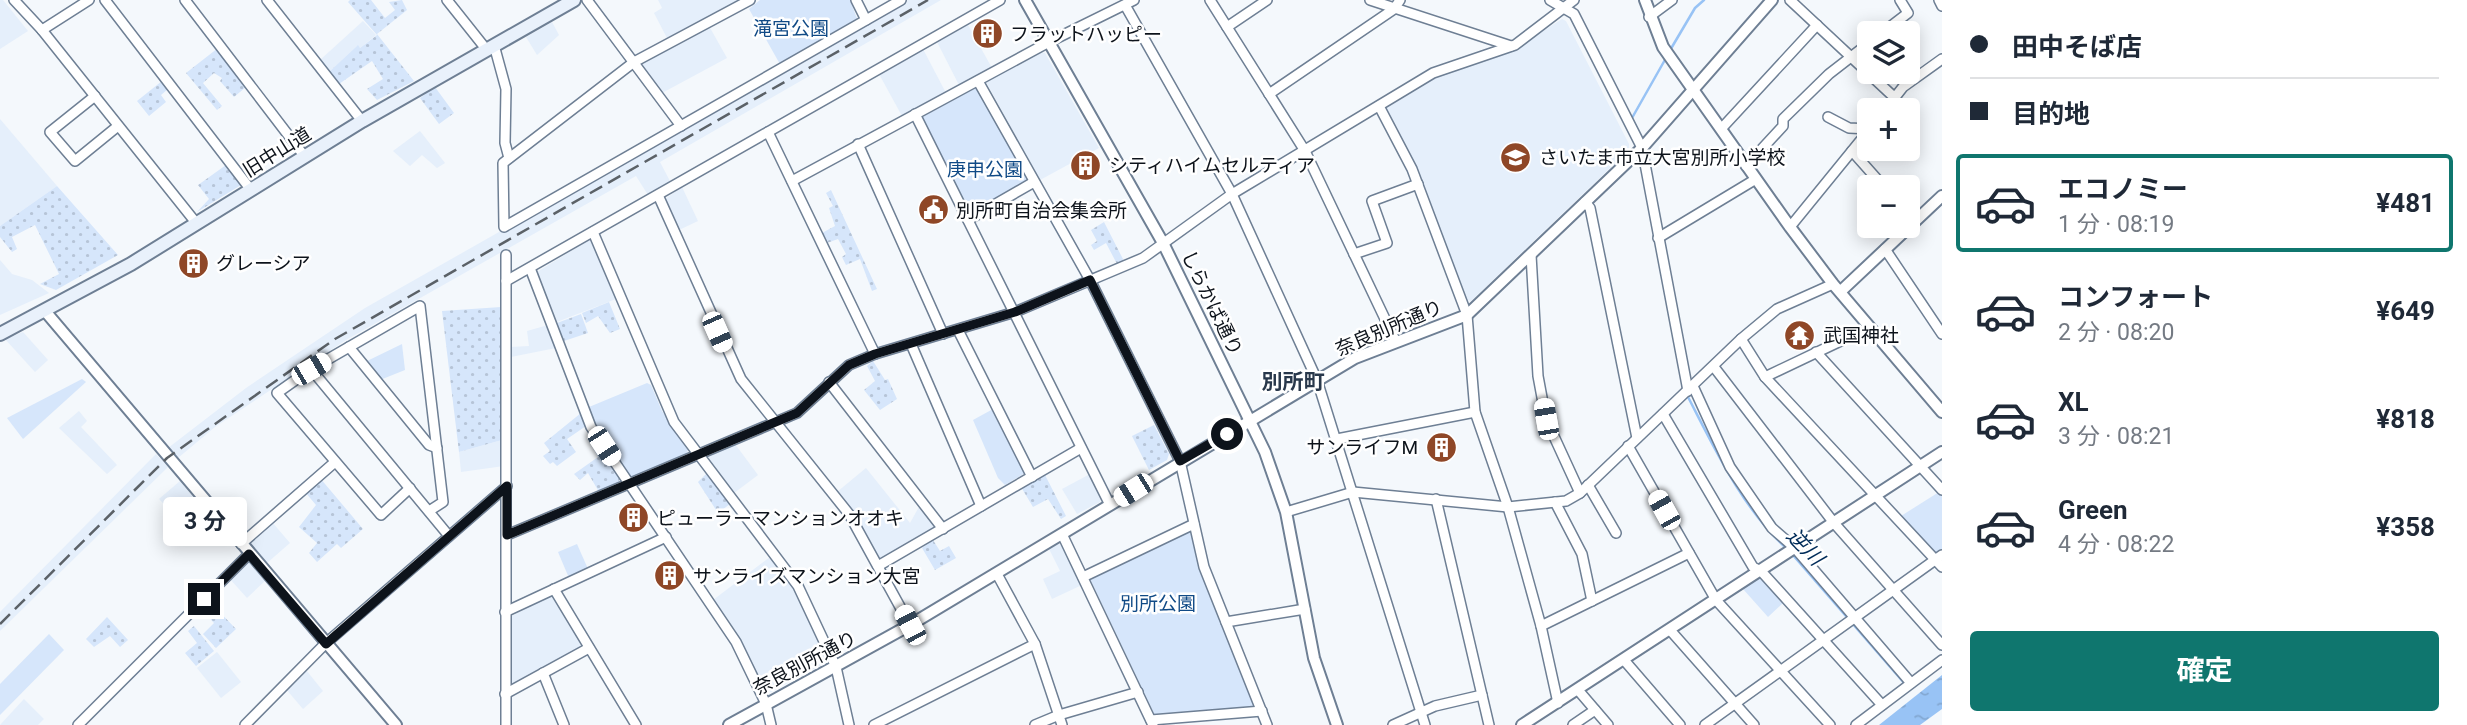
<!DOCTYPE html>
<html lang="ja">
<meta charset="utf-8">
<style>
body{margin:0;font-family:Roboto,"Noto Sans JP",sans-serif;background:#f2f2f3;color:#1f2937;height:100vh;display:flex;flex-direction:column;font-size:26px;white-space:nowrap}
*{box-sizing:border-box;margin:0}
p{font-size:23px;color:#747a83}
.icon{flex:none;width:38px;height:38px;fill:none;stroke:currentColor;stroke-width:2;stroke-linecap:round;stroke-linejoin:round}
.map{position:relative;flex:1;overflow:hidden}
.sheet{display:flex;flex-direction:column;background:#fff;width:525px}
.sheet>*{flex:none}
.banner{display:grid;align-content:center;height:154px;padding:0 28px;background:#fff}
.buttons{position:absolute;left:1857px;top:21px;display:grid;gap:14px}
.buttons a{display:grid;place-items:center;width:63px;height:63px;border-radius:7px;background:#fff;box-shadow:0 4px 18px #0003;font-size:35px}
.end{position:absolute;width:32px;height:32px;margin:-16px;border:9px solid #0d131b;background:#fff;box-shadow:0 0 0 4px #fff}
.from{border-radius:50%}
.bubble{position:absolute;height:49px;border-radius:7px;background:#fff;box-shadow:0 4px 18px #0003;font-size:23px;font-weight:700;line-height:49px;text-align:center}
.car{position:absolute;width:21px;height:42px;margin:-21px -10px;border-radius:9px;box-shadow:0 0 5px 2px #0007;background:linear-gradient(#fff 24%,#345 0 40%,#fff 0 76%,#345 0 86%,#fff 0)}
.banner b{display:flex;align-items:center;gap:24px;height:66px;font-size:26px}
.banner b+b{border-top:2px solid #e0e1e3}
.banner i{width:18px;height:18px;background:#1f2937}
ul{padding:0;list-style:none}
li{display:flex;align-items:center;gap:21px;height:98px;margin:0 14px 10px;padding:0 14px;border:4px solid transparent;border-radius:7px}
li div{flex:1}
li b{display:block;font-size:26px}
li em{font-style:normal;font-weight:700}
li.on{border-color:#0f766e}
li>.icon{width:63px;height:63px;stroke-width:1.5}
.action{display:flex;gap:14px;margin-top:auto;padding:14px 28px}
.action a{flex:1;height:80px;border-radius:7px;background:#0f766e;color:#fff;font-size:28px;font-weight:700;line-height:80px;text-align:center}
main{display:flex;flex:1;min-height:0}
.map>svg:first-child{display:block}
</style>
<main>
<div class="map">
<svg width="1942" height="725" viewBox="0 0 1942 725">
<defs>
<pattern id="garden-dots" width="8" height="8" patternUnits="userSpaceOnUse" patternTransform="scale(1.75)"><rect width="8" height="8" fill="#d6e6fb"/><path d="M2 2h.1M6 6h.1" fill="none" stroke="#b6c4d7" stroke-width="1.8" stroke-linecap="round"/></pattern>
<pattern id="water-ripples" width="26" height="14" patternUnits="userSpaceOnUse" patternTransform="scale(1.75)"><rect width="26" height="14" fill="#98c3f5"/><path d="M2 4q2-2 4 0t4 0M15 11q2-2 4 0t4 0" fill="none" stroke="#82a7d1"/></pattern>
</defs>
<rect width="100%" height="100%" fill="#f4f8fc"/>
<g fill="#e5effb">
<polygon points="0,0 3,0 28,31 0,49"/>
<polygon points="658,0 739,0 667,38 654,13 662,8"/>
<polygon points="908,0 941,0 660,162 671,183 648,195 636,176 346,340 215,427 178,458 168,448 246,388 365,308"/>
<polygon points="1562,19 1566,21 1629,144 1629,150 1471,301 1466,300 1385,112 1386,106 1436,77 1512,51"/>
<polygon points="363,21 376,35 360,48 357,46 329,72 320,60"/>
<polygon points="552,22 559,35 537,55 526,37"/>
<polygon points="968,25 992,68 959,85 937,42"/>
<polygon points="709,26 727,58 662,93 639,63"/>
<polygon points="923,49 946,93 902,116 879,74"/>
<polygon points="1039,52 1045,53 1099,148 1040,180 986,82"/>
<polygon points="0,119 57,186 0,226"/>
<polygon points="420,131 445,163 437,168 422,155 410,166 393,151"/>
<polygon points="682,187 698,221 679,230 665,199"/>
<polygon points="589,240 593,242 616,299 557,322 537,272"/>
<polygon points="0,260 12,274 32,280 49,293 0,315"/>
<polygon points="548,325 556,348 511,357 510,347 529,346 527,331"/>
<polygon points="23,332 48,360 35,372 5,339"/>
<polygon points="79,411 87,421 81,427 117,465 107,474 59,428"/>
<polygon points="502,440 504,466 461,472 459,452"/>
<polygon points="735,444 758,475 734,493 708,460 710,455"/>
<polygon points="156,454 168,467 0,631 0,612"/>
<polygon points="866,468 910,523 920,505 935,524 934,528 883,559 878,557 855,515 837,492"/>
<polygon points="1090,474 1102,497 1100,502 1077,514 1062,489"/>
<polygon points="180,481 202,508 193,518 180,506 170,516 166,512 169,509 159,499"/>
<polygon points="272,522 290,543 267,563 249,543"/>
<polygon points="1058,544 1064,546 1082,585 1052,599 1043,579 1060,571 1049,549"/>
<polygon points="770,557 794,590 827,656 825,663 771,692 765,690 735,630 713,600"/>
<polygon points="248,560 266,580 247,598 229,578"/>
<polygon points="550,596 555,598 581,642 580,648 514,684 510,682 510,617"/>
<polygon points="217,652 241,682 221,698 197,668"/>
<polygon points="306,670 323,691 303,709 286,689"/>
<polygon points="24,699 44,719 38,725 0,725"/>
</g>
<g fill="#d6e6fb">
<polygon points="760,0 850,0 858,21 781,66 749,9"/>
<polygon points="978,87 1029,181 970,214 922,117"/>
<polygon points="402,344 405,370 380,380 365,362"/>
<polygon points="82,379 86,382 23,439 7,418"/>
<polygon points="647,383 651,385 662,411 688,449 687,454 634,477 630,476 595,424 589,407"/>
<polygon points="993,409 1025,473 1005,485 998,478 973,420"/>
<polygon points="1939,492 1942,495 1942,549 1935,554 1901,516"/>
<polygon points="1190,530 1202,576 1255,708 1155,716 1090,579"/>
<polygon points="577,544 588,569 569,578 558,552"/>
<polygon points="1761,576 1784,602 1768,617 1743,589"/>
<polygon points="49,634 64,650 0,715 0,684"/>
</g>
<g fill="url(#garden-dots)">
<polygon points="350,0 371,0 385,18 395,10 389,2 402,0 407,10 377,34 414,81 377,100 367,89 383,79 372,61 339,84 329,72 358,45 360,48 377,35 348,2"/>
<polygon points="218,48 246,87 234,97 220,81 222,78 214,73 203,83 222,106 217,110 186,73"/>
<polygon points="162,81 168,89 161,95 166,102 149,116 137,101"/>
<polygon points="435,87 454,113 439,124 420,98"/>
<polygon points="226,165 241,185 197,212 209,199 198,185"/>
<polygon points="57,186 118,255 56,290 40,284 59,274 35,225 12,237 17,249 12,252 0,237 0,226"/>
<polygon points="831,190 877,289 872,291 860,259 846,265 842,257 846,254 838,239 827,243 822,233 835,226 829,208 833,206 826,193"/>
<polygon points="1104,222 1124,261 1117,264 1106,243 1094,250 1091,245 1097,241 1091,230"/>
<polygon points="609,302 620,329 610,333 598,316 586,323 582,313"/>
<polygon points="501,307 502,440 459,452 442,311"/>
<polygon points="581,314 588,333 564,341 557,323"/>
<polygon points="873,361 885,380 888,379 897,399 880,410 864,390 875,381 867,366"/>
<polygon points="581,413 586,426 567,439 576,452 557,466 553,462 550,464 543,456 550,451 544,443"/>
<polygon points="1154,425 1169,454 1167,460 1149,470 1132,436"/>
<polygon points="594,440 620,478 618,484 599,492 588,473 580,480 574,474 598,457 590,442"/>
<polygon points="707,473 730,504 718,513 698,482"/>
<polygon points="1044,473 1066,516 1061,519 1048,499 1033,507 1021,487"/>
<polygon points="320,478 363,529 341,548 337,544 317,562 309,553 317,543 299,527 316,505 305,492"/>
<polygon points="933,540 940,551 949,546 956,558 935,570 922,548"/>
<polygon points="209,601 236,629 216,648 203,634 214,623 201,609"/>
<polygon points="107,617 128,640 120,647 110,636 94,647 86,639"/>
<polygon points="194,626 214,651 196,666 185,653 197,643 188,631"/>
</g>
<polygon fill="url(#water-ripples)" points="1942,675 1942,709 1920,725 1879,725"/>
<g fill="none" stroke-linecap="round" stroke-linejoin="round">
<g stroke="#98c3f5" stroke-width="2.5">
<polyline points="1669,52 1695,8 1704,0"/>
<polyline points="1632,118 1666,58"/>
<path d="M1687,395C1715,449 1742,508 1787,549"/>
<polyline points="1792,554 1905,684"/>
</g>
<defs>
<g id="minor">
<polyline points="14,0 42,30 197,224"/>
<polyline points="105,0 251,190"/>
<polyline points="185,0 305,157"/>
<polyline points="267,0 362,121"/>
<polyline points="447,0 486,49"/>
<polyline points="587,0 681,126"/>
<polyline points="750,0 634,62 503,163 504,227 901,0"/>
<polyline points="856,0 866,20"/>
<polyline points="1210,0 1305,151 1396,342"/>
<polyline points="1370,0 1511,46"/>
<polyline points="1550,0 1574,14 1642,148 1688,391"/>
<polyline points="1790,0 1895,98"/>
<polyline points="1939,0 1942,6"/>
<polyline points="1125,5 1232,194 1317,380 1425,725"/>
<polyline points="1649,17 1672,0"/>
<polyline points="1227,27 1267,0"/>
<polyline points="42,30 89,0"/>
<polyline points="1882,33 1908,13 1900,0"/>
<polyline points="494,45 506,89 505,143 509,158"/>
<polyline points="978,81 1090,280 1180,461 1204,567 1267,725"/>
<polyline points="1269,94 1394,9 1400,0"/>
<polyline points="95,96 50,132 75,161 118,126"/>
<polyline points="1379,106 1412,169 1467,315 1475,412 1508,507 1541,626 1558,703"/>
<polyline points="1885,110 1903,87 1942,59"/>
<polyline points="915,114 1110,505"/>
<polyline points="1828,117 1849,128 1869,129"/>
<polyline points="1721,129 1817,25"/>
<polyline points="768,132 875,354"/>
<polyline points="858,144 943,334"/>
<polyline points="1852,151 1884,187"/>
<polyline points="1746,166 1783,126 1783,119 1829,74 1869,43"/>
<polyline points="792,181 1049,42 1134,0"/>
<polyline points="658,195 741,379 849,514 910,625"/>
<polyline points="1585,202 1590,208 1637,438"/>
<polyline points="1908,213 1915,222"/>
<polyline points="968,220 1034,182"/>
<polyline points="1790,227 1869,130"/>
<polyline points="593,232 674,422 798,586 836,667 849,725"/>
<polyline points="1658,238 1756,179"/>
<polyline points="1885,249 1942,334"/>
<polyline points="1354,254 1387,243 1372,201 1418,184"/>
<polyline points="1531,255 1538,376 1546,419 1580,493"/>
<polyline points="530,268 591,427 736,642 766,704 771,725"/>
<polyline points="506,281 1000,0"/>
<polyline points="958,330 1032,477"/>
<polyline points="1741,339 1765,377 1942,567"/>
<polyline points="911,344 981,506"/>
<polyline points="349,347 429,445 437,448"/>
<polyline points="1816,352 1942,490"/>
<polyline points="1714,367 1834,523 1942,645"/>
<polyline points="311,369 449,536"/>
<polyline points="1765,377 1870,327"/>
<polyline points="829,382 943,529"/>
<polyline points="1693,386 1730,467 1772,528 1795,548 1911,683"/>
<polyline points="1663,414 1753,567 1761,571 1882,705"/>
<polyline points="1337,439 1475,412"/>
<polyline points="1628,446 1716,600 1830,725"/>
<polyline points="1588,485 1616,533"/>
<polyline points="410,488 381,515 277,393 311,369 420,306 443,502 429,511"/>
<polyline points="1436,499 1489,725"/>
<polyline points="1555,502 1582,554 1592,601"/>
<polyline points="1286,512 1353,492 1508,507 1566,501 1580,493 1741,339 1777,309 1833,284"/>
<polyline points="1062,534 1153,725"/>
<polyline points="507,535 797,413 849,365 875,354 1015,312 1143,258 1232,194 1433,73 1515,45 1574,0"/>
<polyline points="241,544 335,462"/>
<polyline points="878,566 1081,448"/>
<polyline points="997,574 1035,644 1062,725"/>
<polyline points="1083,577 1194,524"/>
<polyline points="554,589 636,725"/>
<polyline points="505,612 666,537"/>
<polyline points="1226,622 1305,609"/>
<polyline points="1541,626 1689,553"/>
<polyline points="1670,630 1754,725"/>
<polyline points="1624,660 1680,725"/>
<polyline points="543,673 564,725"/>
<polyline points="1578,690 1608,725"/>
<polyline points="505,694 589,648"/>
<polyline points="1151,720 1262,711"/>
<polyline points="78,725 249,554"/>
<polyline points="245,725 325,644 507,486"/>
<polyline points="506,725 506,255"/>
<polyline points="874,725 1035,644"/>
<polyline points="1035,725 1059,715 1138,692"/>
<polyline points="1393,725 1435,706 1482,695"/>
<polyline points="1573,725 1595,710"/>
<polyline points="1705,725 1942,555"/>
<polyline points="1856,725 1942,660"/>
</g>
<g id="tertiary">
<polyline points="1025,0 1163,243 1265,452 1286,512 1314,658 1337,725"/>
<polyline points="1645,0 1663,47 1790,227 1833,284 1942,412"/>
<polyline points="1841,291 1942,196"/>
<polyline points="45,311 396,725"/>
<polyline points="729,725 910,625 1355,358 1467,315 1642,148 1772,0"/>
<polyline points="1522,725 1942,452"/>
</g>
<polyline id="secondary" points="0,334 131,264 362,121 574,0"/>
</defs>
<use href="#minor" stroke="#6e7f94" stroke-width="12"/>
<use href="#tertiary" stroke="#6e7f94" stroke-width="14"/>
<use href="#secondary" stroke="#6e7f94" stroke-width="16"/>
<use href="#minor" stroke="#fff" stroke-width="9"/>
<use href="#tertiary" stroke="#fff" stroke-width="10"/>
<use href="#secondary" stroke="#e9f1fb" stroke-width="12"/>
<polyline stroke="#5b6167" stroke-width="2.5" stroke-dasharray="14 7" stroke-linecap="butt" points="0,624 167,458 335,339 928,0"/>
</g>
<g fill="none" stroke-linecap="round" stroke-linejoin="round">
<polyline stroke="#0d131b" stroke-width="9" points="204,599 249,554 326,644 507,486 507,535 797,413 849,365 875,354 1015,312 1090,280 1180,461 1227,434"/>
</g>
<defs>
<symbol id="building-disc" viewBox="-11 -11 22 22"><circle r="9.5" fill="#8f4727" stroke="#fff"/><path d="M-4-6H4V6H1V3H-1V6H-4ZM-2.5-4.3h1.7v1.8h-1.7ZM.8-4.3h1.7v1.8H.8ZM-2.5-1h1.7V.8h-1.7ZM.8-1h1.7V.8H.8Z" fill="#fff"/></symbol>
<symbol id="school-disc" viewBox="-11 -11 22 22"><circle r="9.5" fill="#8f4727" stroke="#fff"/><path d="M0-5L7-2L0 1L-7-2ZM-4 1L0 2.5L4 1V4Q0 6-4 4Z" fill="#fff"/></symbol>
<symbol id="civic-disc" viewBox="-11 -11 22 22"><circle r="9.5" fill="#8f4727" stroke="#fff"/><path d="M-.6-6.5H3V-4.5H.6V-3L4-1V1h2V6H-6V1h2V-1L-.6-3ZM-1.2 2.5V6h2.4V2.5Z" fill="#fff"/></symbol>
<symbol id="temple-disc" viewBox="-11 -11 22 22"><circle r="9.5" fill="#8f4727" stroke="#fff"/><path d="M0-6L5-2H3V0L6.5 2.5H4V6H1.5V3h-3V6H-4V2.5H-6.5L-3 0V-2H-5Z" fill="#fff"/></symbol>
</defs>
<g fill-rule="evenodd">
<use href="#building-disc" x="970" y="16" width="35" height="35"/>
<use href="#school-disc" x="1498" y="140" width="35" height="35"/>
<use href="#building-disc" x="1068" y="148" width="35" height="35"/>
<use href="#civic-disc" x="916" y="192" width="35" height="35"/>
<use href="#building-disc" x="176" y="246" width="35" height="35"/>
<use href="#temple-disc" x="1782" y="318" width="35" height="35"/>
<use href="#building-disc" x="1424" y="430" width="35" height="35"/>
<use href="#building-disc" x="616" y="500" width="35" height="35"/>
<use href="#building-disc" x="652" y="558" width="35" height="35"/>
</g>
<g text-anchor="middle" dominant-baseline="central" stroke-width="5" stroke-linejoin="round" paint-order="stroke">
<g font-size="19" fill="#104a86" stroke="#fff">
<text x="791" y="28">滝宮公園</text>
<text x="985" y="169">庚申公園</text>
<text x="1158" y="603">別所公園</text>
</g>
<g font-size="19" fill="#0d131b" stroke="#fff" text-anchor="start">
<text x="1010" y="34">フラットハッピー</text>
<text x="1539" y="157">さいたま市立大宮別所小学校</text>
<text x="1109" y="165">シティハイムセルティア</text>
<text x="956" y="210">別所町自治会集会所</text>
<text x="216" y="263">グレーシア</text>
<text x="1823" y="335">武国神社</text>
<text x="1418" y="447" text-anchor="end">サンライフM</text>
<text x="657" y="518">ピューラーマンションオオキ</text>
<text x="693" y="576">サンライズマンション大宮</text>
</g>
<g font-size="19" fill="#0d131b" stroke="#fff">
<text transform="translate(277 152) rotate(-32)">旧中山道</text>
<text transform="translate(1212 303) rotate(64)">しらかば通り</text>
<text transform="translate(1389 328) rotate(-23)">奈良別所通り</text>
<text transform="translate(805 663) rotate(-28)">奈良別所通り</text>
</g>
<g font-size="21" font-weight="bold" fill="#29384b" stroke="#fff">
<text x="1293" y="382">別所町</text>
</g>
<g font-size="21" font-style="italic" fill="#002c59" stroke="#fff">
<text transform="translate(1805 547) rotate(46)">逆川</text>
</g>
</g>
</svg>
<div class="buttons">
<a><svg class="icon" aria-label="layers" viewBox="0 0 24 24"><path d="M12 4l9 5-9 5-9-5zM3 14l9 5 9-5"/></svg></a>
<a>+</a>
<a>−</a>
</div>
<i class="end from" style="left:1227px;top:434px"></i>
<i class="end" style="left:204px;top:599px"></i>
<div class="bubble" style="left:163px;top:497px;width:84px">3 分</div>
<i class="car" style="left:717px;top:332px;rotate:156deg"></i>
<i class="car" style="left:311px;top:369px;rotate:60deg"></i>
<i class="car" style="left:1546px;top:419px;rotate:350deg"></i>
<i class="car" style="left:604px;top:446px;rotate:147deg"></i>
<i class="car" style="left:1133px;top:490px;rotate:238deg"></i>
<i class="car" style="left:1664px;top:510px;rotate:331deg"></i>
<i class="car" style="left:910px;top:625px;rotate:332deg"></i>
</div>
<section class="sheet">
<div class="banner">
<b><i class="from"></i>田中そば店</b>
<b><i></i>目的地</b>
</div>
<ul>
<li class="on"><svg class="icon" aria-label="car" viewBox="0 0 24 24"><path d="M5 17H2v-5l4-1 3-4h7l3 4 3 1v5h-3M9 17h6M6 11h13"/><circle cx="7" cy="17" r="2"/><circle cx="17" cy="17" r="2"/></svg><div><b>エコノミー</b><p>1 分 · 08:19</p></div><em>¥481</em></li>
<li><svg class="icon" aria-label="car" viewBox="0 0 24 24"><path d="M5 17H2v-5l4-1 3-4h7l3 4 3 1v5h-3M9 17h6M6 11h13"/><circle cx="7" cy="17" r="2"/><circle cx="17" cy="17" r="2"/></svg><div><b>コンフォート</b><p>2 分 · 08:20</p></div><em>¥649</em></li>
<li><svg class="icon" aria-label="car" viewBox="0 0 24 24"><path d="M5 17H2v-5l4-1 3-4h7l3 4 3 1v5h-3M9 17h6M6 11h13"/><circle cx="7" cy="17" r="2"/><circle cx="17" cy="17" r="2"/></svg><div><b>XL</b><p>3 分 · 08:21</p></div><em>¥818</em></li>
<li><svg class="icon" aria-label="car" viewBox="0 0 24 24"><path d="M5 17H2v-5l4-1 3-4h7l3 4 3 1v5h-3M9 17h6M6 11h13"/><circle cx="7" cy="17" r="2"/><circle cx="17" cy="17" r="2"/></svg><div><b>Green</b><p>4 分 · 08:22</p></div><em>¥358</em></li>
</ul>
<div class="action"><a>確定</a></div>
</section>
</main>
